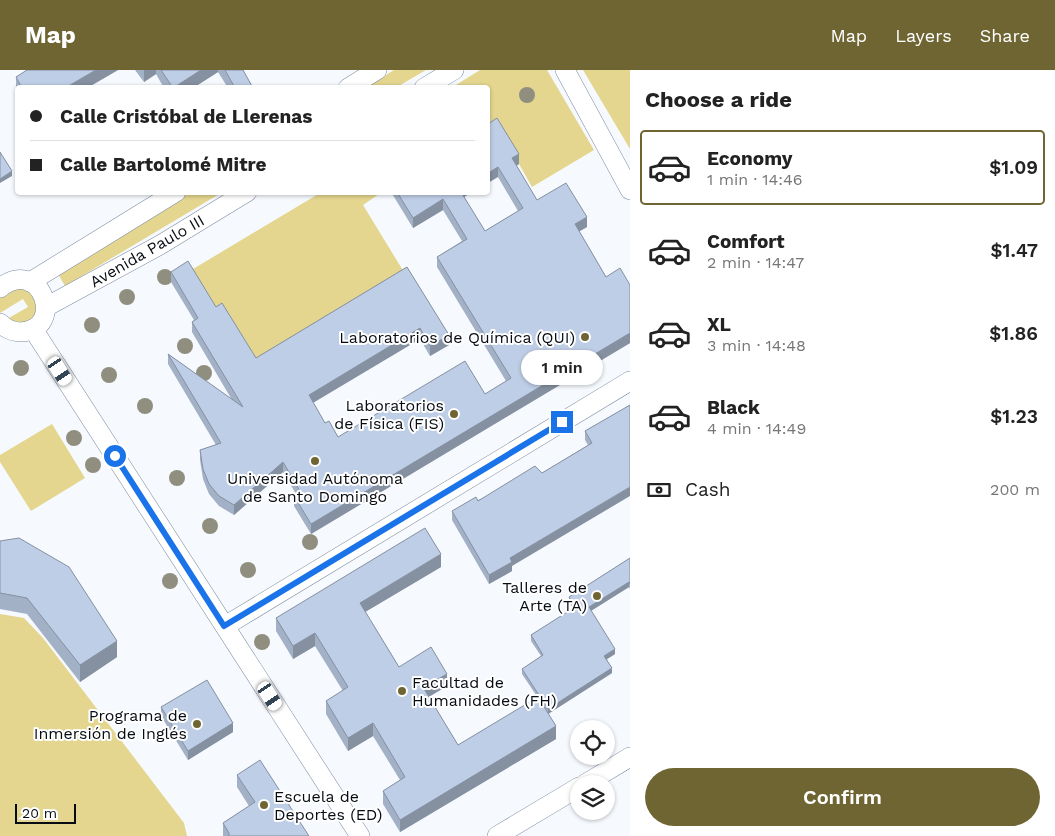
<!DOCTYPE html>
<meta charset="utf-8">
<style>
body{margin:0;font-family:"Work Sans",sans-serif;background:#f6f6f6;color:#222;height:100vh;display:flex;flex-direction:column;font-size:19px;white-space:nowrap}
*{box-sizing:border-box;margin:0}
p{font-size:16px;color:#767676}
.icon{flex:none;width:28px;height:28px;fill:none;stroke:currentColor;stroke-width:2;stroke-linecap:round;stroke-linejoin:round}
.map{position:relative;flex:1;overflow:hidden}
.panel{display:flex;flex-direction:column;background:#fff;width:425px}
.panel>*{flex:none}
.guide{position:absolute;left:15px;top:15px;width:475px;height:110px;border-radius:5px;box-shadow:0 1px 4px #0004;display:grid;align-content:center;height:110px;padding:0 15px;background:#fff}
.fabs{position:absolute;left:570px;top:650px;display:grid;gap:10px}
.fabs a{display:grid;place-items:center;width:45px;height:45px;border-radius:50%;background:#fff;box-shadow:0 1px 4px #0004;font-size:25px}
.scale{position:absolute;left:15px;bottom:12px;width:61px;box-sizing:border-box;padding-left:5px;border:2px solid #070c13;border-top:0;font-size:14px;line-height:18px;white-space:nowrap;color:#070c13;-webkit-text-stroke:4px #fff;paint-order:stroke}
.end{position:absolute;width:22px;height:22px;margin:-11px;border:6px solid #1a73e8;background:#fff;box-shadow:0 0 0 2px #fff}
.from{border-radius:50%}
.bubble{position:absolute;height:35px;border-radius:18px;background:#fff;box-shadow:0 1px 4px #0004;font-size:16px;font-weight:600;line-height:35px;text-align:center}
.car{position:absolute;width:15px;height:30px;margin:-15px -8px;border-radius:6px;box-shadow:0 0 4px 1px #0007;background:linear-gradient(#fff 24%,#345 0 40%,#fff 0 76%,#345 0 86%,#fff 0)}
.guide b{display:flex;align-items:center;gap:18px;height:48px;font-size:19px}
.guide b+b{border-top:1px solid #e0e0e0}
.guide i{width:12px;height:12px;background:#222}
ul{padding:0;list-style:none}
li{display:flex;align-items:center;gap:15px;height:75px;margin:0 10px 8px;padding:0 5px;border:2px solid transparent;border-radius:5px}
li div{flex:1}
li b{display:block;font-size:19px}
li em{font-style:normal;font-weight:600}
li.active{border-color:#6f6532}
li>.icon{width:45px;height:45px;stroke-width:1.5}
h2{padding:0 15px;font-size:22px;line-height:60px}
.pay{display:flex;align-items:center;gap:12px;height:55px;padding:0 15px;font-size:19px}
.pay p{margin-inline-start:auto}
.primary-button{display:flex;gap:10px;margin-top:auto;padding:10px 15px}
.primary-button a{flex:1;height:58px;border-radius:30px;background:#6f6532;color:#fff;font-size:20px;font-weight:600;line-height:58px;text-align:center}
header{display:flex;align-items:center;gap:30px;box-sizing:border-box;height:70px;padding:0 25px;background:#6f6532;color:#fff}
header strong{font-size:24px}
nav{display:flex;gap:28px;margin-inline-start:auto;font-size:18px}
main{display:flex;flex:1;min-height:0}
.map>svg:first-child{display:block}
</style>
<header>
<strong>Map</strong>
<nav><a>Map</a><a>Layers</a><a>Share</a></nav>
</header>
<main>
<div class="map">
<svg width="630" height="766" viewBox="0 0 630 766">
<rect width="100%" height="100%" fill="#f6f9fe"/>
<g fill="#e4d68f">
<polygon points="394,0 426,0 397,17 365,18"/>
<polygon points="480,0 547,0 594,80 532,117 519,94 488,64 488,18 451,18"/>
<polygon points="583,0 630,0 630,79"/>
<polygon points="382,122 363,135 407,207 256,298 215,248 188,202 320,123"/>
<polygon points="189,123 221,123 65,216 57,202"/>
<polygon points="5,215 40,222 32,257 0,253 28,237 23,229 0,243 0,219"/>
<polygon points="52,354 85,408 31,441 0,392 0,385"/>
<polygon points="0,544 24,548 43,568 184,753 187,766 0,766"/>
</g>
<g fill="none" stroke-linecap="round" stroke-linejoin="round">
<defs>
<g id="street">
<polyline points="565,0 630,120"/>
<polyline points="348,18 377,0"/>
<polyline points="424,18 454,0"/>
<polyline points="30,212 176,122"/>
<path d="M0,218C41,185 67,259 21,262C13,262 6,259 0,253"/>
<polyline points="46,237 160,175 247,122"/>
<polyline points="33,259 360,766"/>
<polyline points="225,556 630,311"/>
<polyline points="585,714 630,687"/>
<polyline points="497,766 579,717"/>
</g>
</defs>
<use href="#street" stroke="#7d8ba1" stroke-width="20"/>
<use href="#street" stroke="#fff" stroke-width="19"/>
</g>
<g fill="#908e7e">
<circle cx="527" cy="25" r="8"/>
<circle cx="165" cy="207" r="8"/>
<circle cx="127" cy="227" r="8"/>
<circle cx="92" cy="255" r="8"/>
<circle cx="185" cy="276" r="8"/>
<circle cx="21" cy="298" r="8"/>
<circle cx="204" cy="303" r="8"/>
<circle cx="109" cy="305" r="8"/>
<circle cx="145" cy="336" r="8"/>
<circle cx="74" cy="368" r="8"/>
<circle cx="93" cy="395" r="8"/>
<circle cx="177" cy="408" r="8"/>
<circle cx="210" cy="456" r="8"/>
<circle cx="310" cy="472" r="8"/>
<circle cx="248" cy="500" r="8"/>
<circle cx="170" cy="511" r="8"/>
<circle cx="262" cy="572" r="8"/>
</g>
<g fill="#a3b1c6">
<polygon points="27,0 118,0 87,18 18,18 18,22 16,20 16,7"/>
<polygon points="135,0 243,0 253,18 228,18 218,2 193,18 164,18 156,4 144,12"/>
<polygon points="488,54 519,94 516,96 537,130 587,157 579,161 606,207 630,215 630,273 311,464 294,436 294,426 296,424 283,402 234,445 219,436 209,424 203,409 200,390 200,380 216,375 168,294 168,284 232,330 192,262 192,252 194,250 171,212 171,202 216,237 256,288 407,197 449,275 430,286 420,269 313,333 325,353 338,367 485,324 506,311 437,197 437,187 462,171 443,140 413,158 391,122 472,122 464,127 485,161 518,141 498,107"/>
<polygon points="630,335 512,496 512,501 489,514 452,450 452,441 542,403 588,375 585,370 585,361"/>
<polygon points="0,471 117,587 80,612 27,544 0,539"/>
<polygon points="630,488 630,519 629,517 591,541 615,584 607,589 612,603 548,644 556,669 400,762 383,734 383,721 400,710 373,666 348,681 326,644 326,631 343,621 315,576 293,589 276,561 276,548 441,497 365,542 399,597 447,616 429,627 458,675 538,628 522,604 522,599 541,586 531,571 531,565 573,539 569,532 569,527"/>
<polygon points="161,637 233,662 188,690 161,646"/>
<polygon points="237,705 309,766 223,766 223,753 249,736 237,717"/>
</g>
<g fill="#8590a1">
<polygon points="96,0 118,0 87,18 65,18"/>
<polygon points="144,0 156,0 156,4 144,12"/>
<polygon points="201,0 218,0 218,2 193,18 173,18"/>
<polygon points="519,84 519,94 512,99 512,88"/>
<polygon points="498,97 498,107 488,113 488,103"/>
<polygon points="12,101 12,106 0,113 0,109"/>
<polygon points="459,122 472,122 459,130"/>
<polygon points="443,129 443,140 413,158 413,148"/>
<polygon points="587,147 587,157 575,164 575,154"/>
<polygon points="420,258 420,269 309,335 309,325"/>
<polygon points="630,263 630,273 311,464 311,454"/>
<polygon points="449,265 449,275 430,286 430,276"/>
<polygon points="283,392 283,402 234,445 234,435"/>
<polygon points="630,417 630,426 512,496 512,501 489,514 489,505 510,488"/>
<polygon points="441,484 441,497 360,545 360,533"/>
<polygon points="629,512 629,517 589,542 589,537"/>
<polygon points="315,563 315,576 293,589 293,576"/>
<polygon points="117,571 117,587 80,612 80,595"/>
<polygon points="615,579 615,584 604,591 604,586"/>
<polygon points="612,598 612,603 548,644 548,639"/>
<polygon points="447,604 447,616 423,630 423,617"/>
<polygon points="233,653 233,662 188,690 188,681"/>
<polygon points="373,653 373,666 348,681 348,668"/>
<polygon points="556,656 556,669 400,762 400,750"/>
</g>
<g fill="#becee6" stroke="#8590a1">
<polygon points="27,0 96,0 65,18 22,18 16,7"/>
<polygon points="161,0 201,0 173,18"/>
<polygon points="225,0 243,0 253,18 235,18"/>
<polygon points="497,48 519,84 512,88 537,130 566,113 587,147 575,154 606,207 620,198 630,215 630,263 311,454 294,426 300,421 283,392 234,435 219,426 209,414 203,399 200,380 221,373 168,284 243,337 192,252 198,248 171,202 188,191 216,237 222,233 256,288 407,197 449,265 430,276 420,258 309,325 325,353 329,351 338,367 465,291 485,324 511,308 437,187 467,169 443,129 413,148 397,122 461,122 485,161 523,138 498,97 488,103 488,54"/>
<polygon points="0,82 12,101 0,109"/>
<polygon points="630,335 630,417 510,488 512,492 489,505 452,441 476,427 478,431 535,396 542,403 592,373 585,361"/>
<polygon points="425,458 441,484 360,533 399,597 431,577 447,604 423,617 458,675 538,627 556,656 400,750 383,721 405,707 373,653 348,668 326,631 348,617 315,563 293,576 276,548"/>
<polygon points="19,468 69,497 117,571 80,595 27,528 0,523 0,471"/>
<polygon points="630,488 630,514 629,512 589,537 615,579 604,586 612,598 548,639 522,599 543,585 531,565 575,537 569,527"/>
<polygon points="207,610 233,653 188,681 161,637"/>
<polygon points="260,690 309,766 229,766 229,763 223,753 255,732 237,705"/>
</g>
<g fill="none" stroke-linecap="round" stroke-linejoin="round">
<polyline stroke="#1a73e8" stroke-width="6" points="115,386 224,556 562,352"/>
</g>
<g fill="#6f6532" stroke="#fff" stroke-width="2">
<circle cx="585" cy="267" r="5"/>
<circle cx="454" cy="344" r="5"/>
<circle cx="315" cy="391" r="5"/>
<circle cx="597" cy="526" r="5"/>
<circle cx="402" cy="621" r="5"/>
<circle cx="197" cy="654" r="5"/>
<circle cx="264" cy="735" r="5"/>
</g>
<g text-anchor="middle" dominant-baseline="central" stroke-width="4" stroke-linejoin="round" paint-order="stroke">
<g font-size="16" fill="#070c13" stroke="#fff">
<text transform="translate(147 181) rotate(-30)">Avenida Paulo III</text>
</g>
<g font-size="16" fill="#070c13" stroke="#fff" text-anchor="end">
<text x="575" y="267">Laboratorios de Química (QUI)</text>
<text x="444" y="335">Laboratorios<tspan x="444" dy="18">de Física (FIS)</tspan></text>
<text x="315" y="408" text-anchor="middle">Universidad Autónoma<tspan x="315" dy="18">de Santo Domingo</tspan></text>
<text x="587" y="517">Talleres de<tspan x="587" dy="18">Arte (TA)</tspan></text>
<text x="412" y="612" text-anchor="start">Facultad de<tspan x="412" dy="18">Humanidades (FH)</tspan></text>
<text x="187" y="645">Programa de<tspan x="187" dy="18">Inmersión de Inglés</tspan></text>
<text x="274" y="726" text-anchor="start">Escuela de<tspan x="274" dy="18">Deportes (ED)</tspan></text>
</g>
</g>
</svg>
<div class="fabs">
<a><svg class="icon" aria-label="locate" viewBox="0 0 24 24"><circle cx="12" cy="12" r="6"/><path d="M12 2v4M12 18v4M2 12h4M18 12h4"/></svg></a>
<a><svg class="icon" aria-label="layers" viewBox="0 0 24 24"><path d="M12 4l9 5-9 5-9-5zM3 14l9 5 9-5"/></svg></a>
</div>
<div class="scale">20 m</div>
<i class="end from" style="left:115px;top:386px"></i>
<i class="end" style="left:562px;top:352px"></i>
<div class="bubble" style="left:521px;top:280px;width:82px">1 min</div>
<i class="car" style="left:60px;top:301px;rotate:147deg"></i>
<i class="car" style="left:270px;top:626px;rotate:147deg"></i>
<div class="guide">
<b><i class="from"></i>Calle Cristóbal de Llerenas</b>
<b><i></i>Calle Bartolomé Mitre</b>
</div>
</div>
<section class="panel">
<h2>Choose a ride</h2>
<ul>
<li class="active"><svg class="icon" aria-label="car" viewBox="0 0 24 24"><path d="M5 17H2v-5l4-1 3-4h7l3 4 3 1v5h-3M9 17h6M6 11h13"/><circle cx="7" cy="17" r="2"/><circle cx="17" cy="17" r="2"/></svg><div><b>Economy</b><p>1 min · 14:46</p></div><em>$1.09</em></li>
<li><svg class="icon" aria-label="car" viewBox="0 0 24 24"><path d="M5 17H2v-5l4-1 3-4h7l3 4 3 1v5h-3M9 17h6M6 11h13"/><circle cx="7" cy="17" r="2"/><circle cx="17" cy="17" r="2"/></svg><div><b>Comfort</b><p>2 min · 14:47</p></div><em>$1.47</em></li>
<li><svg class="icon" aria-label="car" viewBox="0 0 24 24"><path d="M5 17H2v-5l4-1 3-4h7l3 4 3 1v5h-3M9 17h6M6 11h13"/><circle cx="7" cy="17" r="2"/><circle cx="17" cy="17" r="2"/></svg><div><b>XL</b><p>3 min · 14:48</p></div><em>$1.86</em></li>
<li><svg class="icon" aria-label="car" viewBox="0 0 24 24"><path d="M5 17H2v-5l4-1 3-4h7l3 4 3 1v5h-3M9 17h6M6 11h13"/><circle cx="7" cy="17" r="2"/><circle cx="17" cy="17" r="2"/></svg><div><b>Black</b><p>4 min · 14:49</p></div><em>$1.23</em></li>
</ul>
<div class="pay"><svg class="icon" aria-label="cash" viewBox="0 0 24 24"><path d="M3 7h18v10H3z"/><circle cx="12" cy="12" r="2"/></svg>Cash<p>200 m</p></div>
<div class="primary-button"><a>Confirm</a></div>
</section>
</main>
